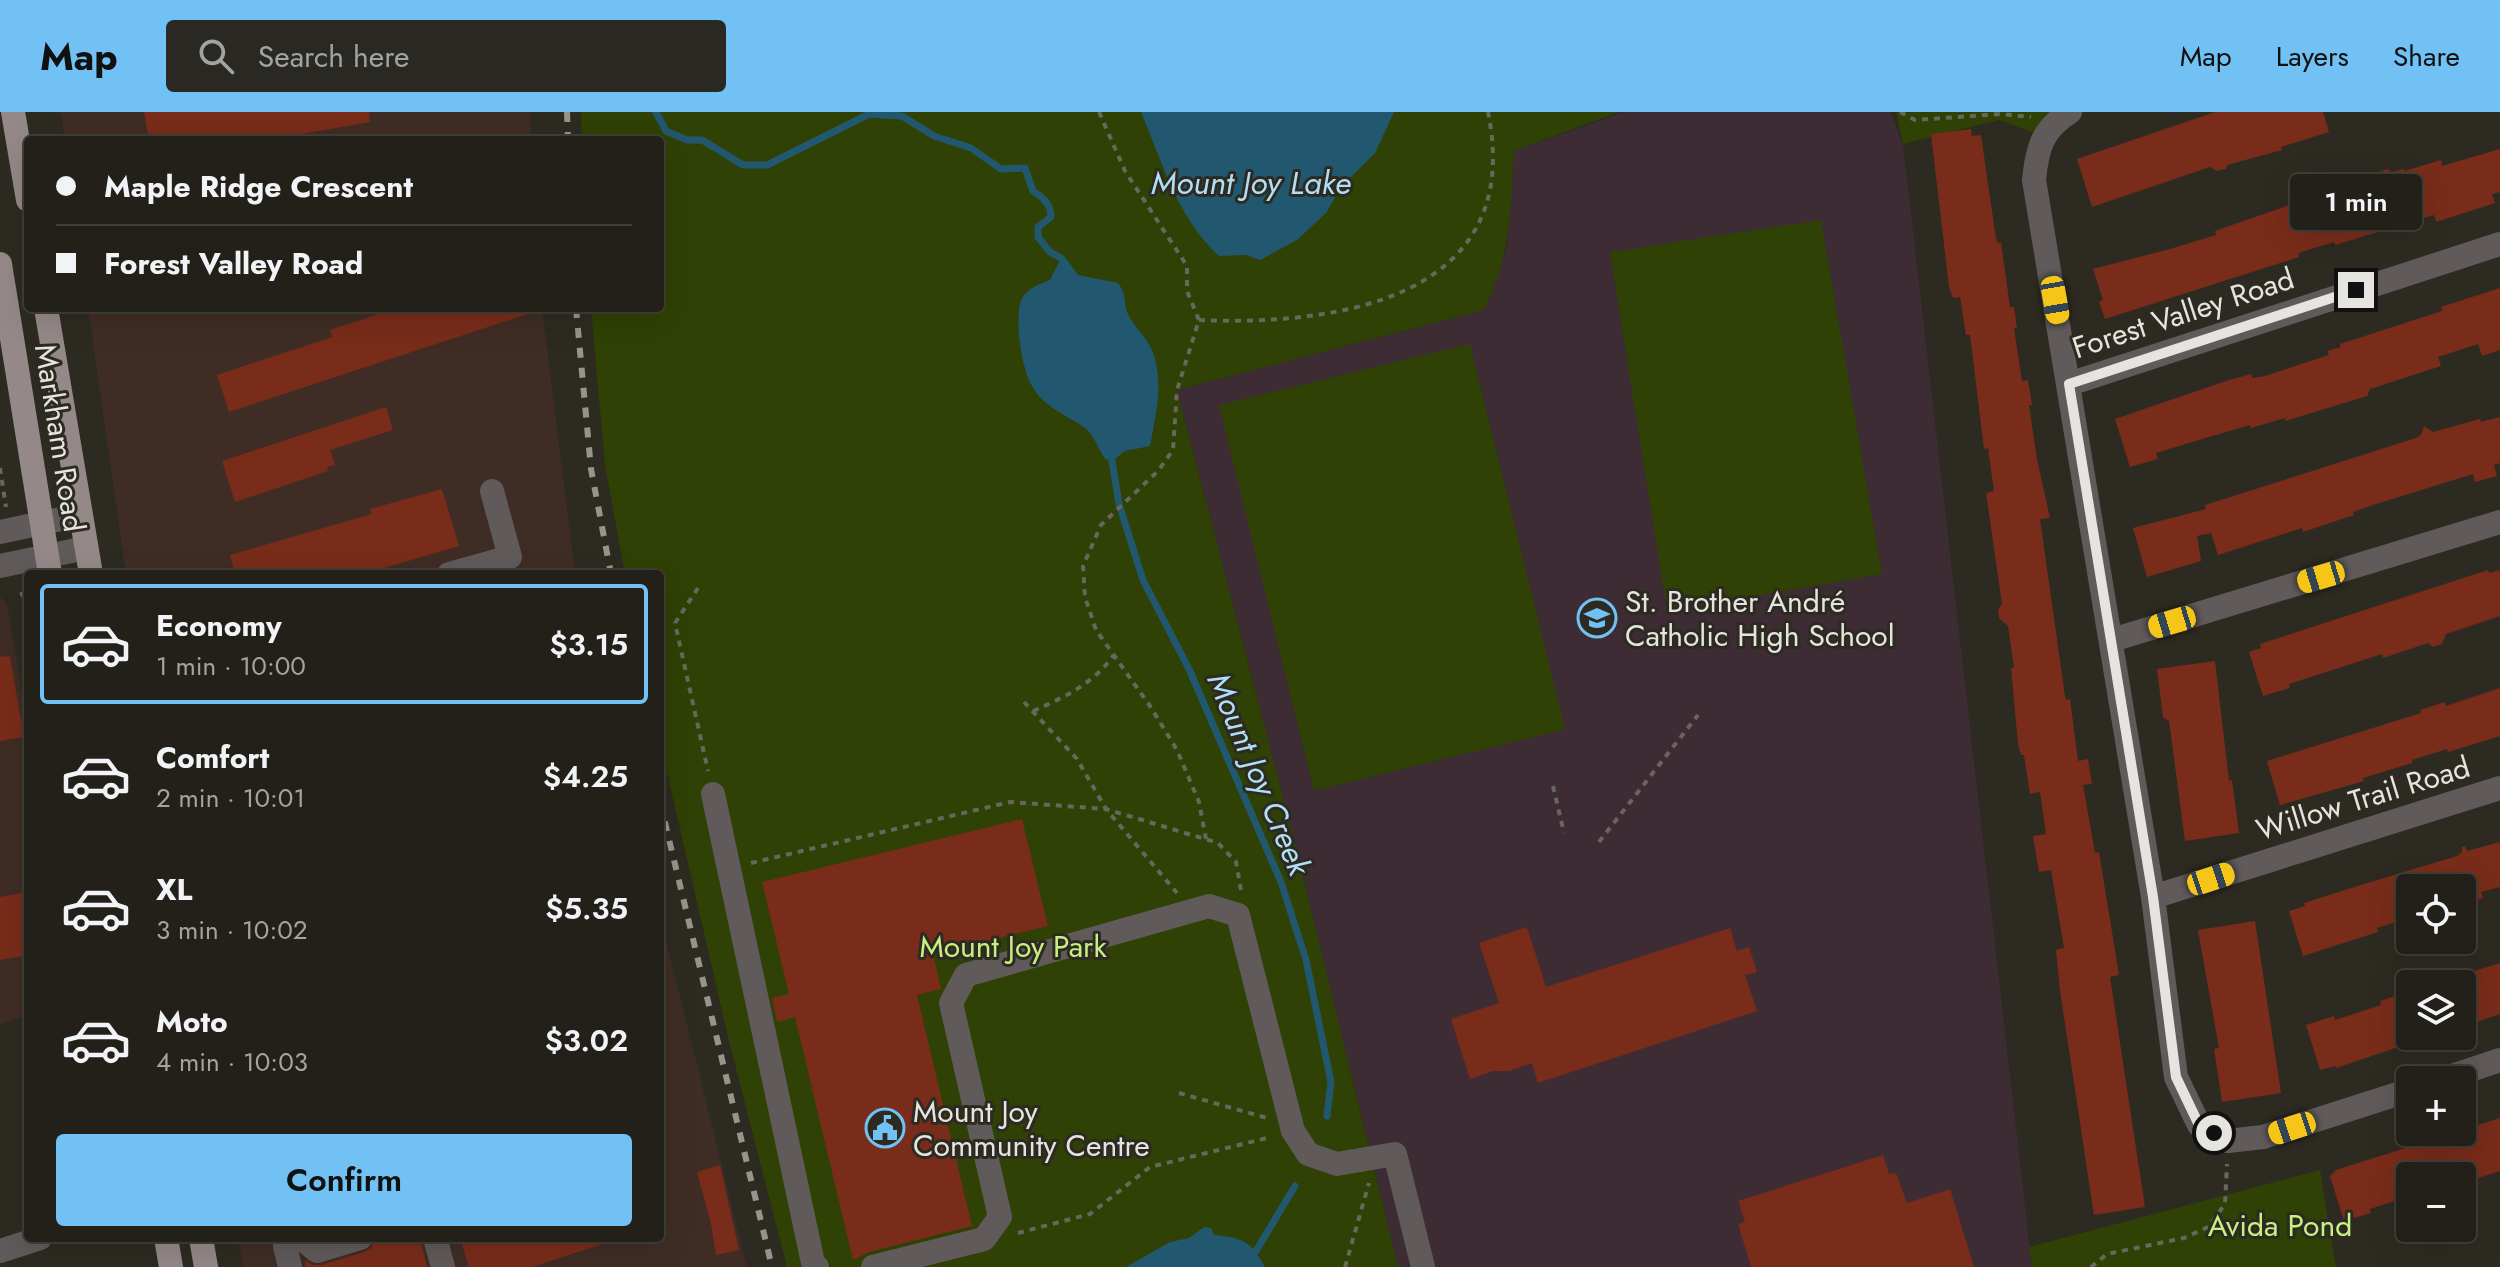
<!DOCTYPE html>
<meta charset="utf-8">
<style>
body{margin:0;font-family:Jost,sans-serif;background:#2a2822;color:#f1f3f6;height:100vh;display:flex;flex-direction:column;font-size:30px;white-space:nowrap}
*{box-sizing:border-box;margin:0}
p{font-size:26px;color:#a2a3a2}
.icon{flex:none;width:44px;height:44px;fill:none;stroke:currentColor;stroke-width:2;stroke-linecap:round;stroke-linejoin:round}
.map{position:relative;flex:1;overflow:hidden}
.drawer{position:absolute;left:24px;top:458px;width:640px;height:672px;display:flex;flex-direction:column;background:#222019;border-radius:8px;box-shadow:0 8px 32px #0002,0 0 0 2px #3f3e38}
.drawer>*{flex:none}
.hud{position:absolute;left:24px;top:24px;width:640px;height:176px;border-radius:8px;box-shadow:0 8px 32px #0002,0 0 0 2px #3f3e38;display:grid;align-content:center;height:176px;padding:0 32px;background:#222019}
.controls{position:absolute;left:2396px;top:762px;display:grid;gap:16px}
.controls a{display:grid;place-items:center;width:80px;height:80px;border-radius:8px;background:#222019;box-shadow:0 8px 32px #0002,0 0 0 2px #3f3e38;font-size:40px}
.end{position:absolute;width:36px;height:36px;margin:-18px;border:10px solid #e5e4de;background:#111;box-shadow:0 0 0 4px #111}
.from{border-radius:50%}
.bubble{position:absolute;height:56px;border-radius:8px;background:#222019;box-shadow:0 8px 32px #0002,0 0 0 2px #3f3e38;font-size:26px;font-weight:600;line-height:56px;text-align:center}
.car{position:absolute;width:24px;height:48px;margin:-24px -12px;border-radius:10px;box-shadow:0 0 6px 2px #0007;background:linear-gradient(#f5c518 24%,#345 0 40%,#f5c518 0 76%,#345 0 86%,#f5c518 0)}
.hud b{display:flex;align-items:center;gap:28px;height:76px;font-size:30px}
.hud b+b{border-top:2px solid #3f3e38}
.hud i{width:20px;height:20px;background:#f1f3f6}
ul{padding:14px 0 0;list-style:none}
li{display:flex;align-items:center;gap:24px;height:120px;margin:0 16px 12px;padding:0 16px;border:4px solid transparent;border-radius:8px}
li div{flex:1}
li b{display:block;font-size:30px}
li em{font-style:normal;font-weight:600}
li.active{border-color:#71c1f5}
li>.icon{width:72px;height:72px;stroke-width:1.5}
.button{display:flex;gap:16px;margin-top:auto;padding:16px 32px}
.button a{flex:1;height:92px;border-radius:8px;background:#71c1f5;color:#111;font-size:32px;font-weight:600;line-height:92px;text-align:center}
header{display:flex;align-items:center;gap:48px;box-sizing:border-box;height:112px;padding:0 40px;background:#71c1f5;color:#111}
header strong{font-size:38px}
nav{display:flex;gap:44px;margin-inline-start:auto;font-size:28px}
.search{width:560px;height:72px;background:#2a2822;display:flex;align-items:center;gap:20px;box-sizing:border-box;padding:0 28px;border-radius:8px;color:#a2a3a2;font-size:30px}
.map>svg:first-child{display:block}
</style>
<header>
<strong>Map</strong>
<div class="search"><svg class="icon" aria-label="search" viewBox="0 0 24 24"><circle cx="10" cy="10" r="6"/><path d="M15 15l6 6"/></svg>Search here</div>
<nav><a>Map</a><a>Layers</a><a>Share</a></nav>
</header>
<div class="map">
<svg width="2500" height="1155" viewBox="0 0 2500 1155">
<rect width="100%" height="100%" fill="#2d2b21"/>
<g fill="#3f2d25">
<polygon points="61,0 530,0 531,28 65,28"/>
<polygon points="88,196 542,196 575,462 126,462"/>
<polygon points="0,485 7,492 28,614 28,903 0,912"/>
<polygon points="660,804 747,1155 243,1155 238,1126 660,1126"/>
</g>
<polygon fill="#3e2c35" points="1624,0 1890,0 1903,32 2032,1155 1398,1155 1296,735 1177,278 1484,198 1507,134 1514,39"/>
<g fill="#2f4104">
<path d="M581,0H1619L1514,39C1511,100 1511,141 1484,198L1177,278L1296,735L1398,1155H787L729,929L660,630V462H625L605,353L591,196H660V28H582Z"/>
<polygon points="1896,0 2070,0 2043,24 1999,8 1903,32"/>
<polygon points="1821,108 1882,462 1667,499 1610,140"/>
<polygon points="1470,232 1565,617 1314,679 1219,293"/>
<polygon points="2320,1058 2336,1155 2032,1155 2029,1135"/>
</g>
<g fill="#22586f">
<path d="M1141,0H1394L1375,41L1341,75L1326,101L1297,128L1260,148L1246,143L1219,144C1178,107 1162,50 1141,0Z"/>
<path d="M1065,145L1078,163L1118,171C1127,183 1123,187 1127,200C1132,213 1145,223 1151,236C1165,267 1156,302 1150,334L1125,339L1112,349L1105,347C1099,338 1094,323 1085,316C1067,303 1043,295 1032,274C1022,258 1014,207 1021,189C1025,177 1040,172 1050,168L1061,146Z"/>
<path d="M1204,1115L1211,1116L1214,1123C1243,1126 1251,1129 1265,1155H1126L1170,1130L1189,1126Z"/>
</g>
<g fill="none" stroke-linecap="round" stroke-linejoin="round">
<g stroke="#22586f" stroke-width="7">
<path d="M656,0L666,19L687,28H702L743,53H767L869,2L902,4L934,24L971,36L1001,57L1025,56L1033,79C1044,87 1050,90 1051,105L1038,115V125L1050,140L1061,146"/>
<polyline points="1112,349 1119,392 1143,468 1189,557 1281,770 1306,848 1331,970 1327,1004"/>
<polyline points="1256,1139 1295,1074"/>
</g>
</g>
<g fill="#792c1a">
<polygon points="144,0 369,0 370,10 267,28 149,28"/>
<polygon points="2215,0 2323,0 2329,20 2281,35 2282,38 2227,53 2226,57 2217,59 2210,55 2092,95 2077,47"/>
<polygon points="1971,17 1972,24 1981,23 1996,127 1998,131 2001,130 2010,195 2014,195 2017,216 2014,216 2022,269 2028,268 2032,293 2029,293 2037,347 2050,406 2040,407 2065,584 2066,588 2070,587 2078,649 2088,647 2092,672 2083,673 2095,741 2099,740 2119,863 2110,865 2145,1095 2094,1103 2060,879 2056,838 2064,836 2051,758 2039,760 2033,724 2046,722 2040,680 2030,682 2024,643 2021,643 2018,632 2011,556 2014,555 2008,514 1999,506 1998,498 2002,492 1986,381 1994,379 1988,336 1984,337 1970,223 1966,223 1960,185 1953,186 1949,175 1931,22"/>
<polygon points="2500,37 2500,80 2492,82 2495,91 2436,110 2434,103 2335,133 2334,130 2298,141 2299,145 2105,207 2099,190 2103,188 2093,157 2170,137 2216,123 2215,119 2304,88 2377,69 2379,60 2387,57 2392,60 2404,57 2405,59 2441,48 2442,54"/>
<polygon points="2500,176 2500,238 2482,244 2478,232 2438,245 2441,254 2370,277 2367,284 2285,309 2285,306 2251,316 2250,313 2202,327 2156,341 2158,347 2130,355 2115,307 2226,269 2251,262 2252,266 2265,264 2329,243 2327,239 2341,235 2340,232 2442,199 2441,195"/>
<polygon points="398,196 534,196 534,200 229,300 217,263 332,225 330,218"/>
<polygon points="386,295 393,318 330,338 335,353 327,355 328,359 235,390 222,349"/>
<polygon points="2500,305 2500,351 2494,353 2497,364 2475,370 2473,362 2373,393 2353,400 2354,403 2303,420 2302,416 2218,443 2211,421 2197,424 2201,449 2147,465 2133,416 2206,397 2205,393 2416,326 2421,323 2424,314 2433,320 2480,307 2481,310"/>
<polygon points="442,377 459,434 364,462 235,462 230,443 372,402 370,397"/>
<polygon points="2488,458 2489,461 2500,458 2500,504 2446,522 2442,532 2433,535 2428,531 2383,546 2382,542 2289,572 2290,576 2263,584 2249,540 2261,536 2260,532"/>
<polygon points="10,544 24,625 0,629 0,545"/>
<polygon points="2215,549 2229,669 2232,668 2239,721 2185,729 2169,609 2163,605 2157,557"/>
<polygon points="2500,576 2500,624 2448,640 2447,637 2412,648 2412,651 2363,666 2364,669 2280,693 2267,649 2421,601 2420,598 2445,590 2446,594"/>
<polygon points="1022,707 1048,814 933,842 941,877 917,883 972,1114 869,1140 853,1148 795,905 777,910 772,886 789,882 762,770"/>
<polygon points="2500,730 2500,775 2481,780 2483,786 2462,793 2462,776 2410,776 2410,806 2377,816 2378,820 2303,844 2289,799 2305,794 2304,791 2351,776 2457,744 2462,740 2462,735 2465,734 2467,739"/>
<polygon points="28,780 28,843 0,848 0,785"/>
<polygon points="2255,809 2281,981 2222,990 2214,937 2219,936 2198,818"/>
<polygon points="1527,815 1546,875 1730,816 1737,839 1749,835 1757,860 1745,863 1757,899 1538,971 1532,951 1509,959 1493,959 1470,967 1451,907 1499,891 1479,831"/>
<polygon points="2500,851 2500,902 2462,915 2462,863"/>
<polygon points="2410,879 2410,931 2336,956 2335,954 2320,958 2306,913 2334,904 2335,908 2381,893 2380,889"/>
<polygon points="2500,1006 2500,1059 2462,1071 2462,1064 2410,1064 2410,1084 2370,1097 2371,1101 2344,1109 2330,1064 2336,1058"/>
<polygon points="1883,1043 1889,1062 1896,1061 1907,1091 1950,1077 1974,1155 1751,1155 1738,1112 1745,1110 1738,1089"/>
<polygon points="720,1053 739,1138 716,1143 711,1112 697,1060"/>
<polygon points="375,1126 420,1126 427,1155 305,1155 305,1148 313,1153 321,1153 364,1140 371,1136"/>
<polygon points="460,1126 609,1126 609,1130 532,1155 469,1155"/>
</g>
<g fill="none" stroke-linecap="round" stroke-linejoin="round">
<g stroke="#68675e" stroke-width="4" stroke-dasharray="6 6" stroke-linecap="butt">
<polyline points="1099,0 1125,59 1187,154 1187,179 1199,208 1177,278 1173,338 1158,359 1101,413 1083,454 1085,485 1096,518 1150,594 1177,638 1199,690 1206,727"/>
<polyline points="1900,0 1915,8 2001,2 2031,5"/>
<path d="M1199,208C1338,214 1526,186 1488,0"/>
<polyline points="0,356 6,395"/>
<polyline points="698,476 675,511 708,659"/>
<polyline points="21,480 28,494"/>
<polyline points="1024,590 1077,647 1106,697 1177,781"/>
<path d="M1033,599C1065,585 1093,572 1114,543"/>
<polyline points="1553,674 1564,721"/>
<polyline points="1599,730 1698,603"/>
<polyline points="751,751 1010,690 1106,697 1218,731 1236,750 1241,778"/>
<polyline points="1179,981 1267,1006"/>
<polyline points="1018,1121 1090,1102 1150,1055 1271,1025"/>
<polyline points="1345,1155 1369,1071"/>
<polyline points="2091,1155 2107,1142 2184,1126 2208,1115 2225,1092 2227,1052"/>
</g>
<g stroke="#605a5a" stroke-width="24">
<path d="M2070,0C2042,17 2037,37 2034,68L2153,785L2176,965L2199,1013L2228,1029L2263,1025L2410,978"/>
<polyline points="2069,272 2500,132"/>
<polyline points="0,420 80,403"/>
<polyline points="0,454 86,436"/>
<polyline points="449,462 510,445 492,379"/>
<polyline points="2112,528 2500,410"/>
<polyline points="713,682 813,1151 817,1155"/>
<polyline points="2153,785 2500,676"/>
<polyline points="2440,968 2500,948"/>
<polyline points="435,1126 443,1155"/>
<polyline points="304,1128 317,1139 360,1126"/>
<polyline points="285,1134 290,1155"/>
<polyline points="0,1139 40,1126"/>
<polyline points="873,1155 984,1127 1000,1105 951,891 966,863 1209,794 1238,803 1293,1019 1308,1042 1337,1052 1395,1042 1423,1155"/>
</g>
<g stroke="#948988" stroke-width="24">
<polyline points="13,0 28,88"/>
<polyline points="0,152 50,462"/>
<polyline points="46,196 91,462"/>
<polyline points="166,1126 171,1155"/>
<polyline points="201,1126 206,1155"/>
</g>
<g stroke="#96958d" stroke-width="6" stroke-dasharray="10 10" stroke-linecap="butt">
<polyline points="567,0 568,28"/>
<polyline points="576,196 591,357 611,462"/>
<polyline points="660,690 772,1155"/>
</g>
</g>
<g fill="none" stroke-linecap="round" stroke-linejoin="round">
<polyline stroke="#e5e4de" stroke-width="10" points="2214,1021 2199,1013 2176,965 2153,785 2069,272 2356,178"/>
</g>
<defs>
<symbol id="school-ring" viewBox="-11 -11 22 22"><circle r="9.5" fill="#2d2b21" stroke="#71c1f5" stroke-width="1.5"/><path d="M0-5L7-2L0 1L-7-2ZM-4 1L0 2.5L4 1V4Q0 6-4 4Z" fill="#71c1f5"/></symbol>
<symbol id="civic-ring" viewBox="-11 -11 22 22"><circle r="9.5" fill="#2d2b21" stroke="#71c1f5" stroke-width="1.5"/><path d="M-.6-6.5H3V-4.5H.6V-3L4-1V1h2V6H-6V1h2V-1L-.6-3ZM-1.2 2.5V6h2.4V2.5Z" fill="#71c1f5"/></symbol>
</defs>
<g fill-rule="evenodd">
<use href="#school-ring" x="1575" y="484" width="44" height="44"/>
<use href="#civic-ring" x="863" y="994" width="44" height="44"/>
</g>
<g text-anchor="middle" dominant-baseline="central" stroke-width="6" stroke-linejoin="round" paint-order="stroke">
<g font-size="30" fill="#e5e4de" stroke="#2d2b21">
<text transform="translate(2183 201) rotate(-18)">Forest Valley Road</text>
<text transform="translate(60 326) rotate(81)">Markham Road</text>
<text transform="translate(2363 686) rotate(-17)">Willow Trail Road</text>
</g>
<g font-size="30" fill="#e5e4de" stroke="#2d2b21" text-anchor="start">
<text x="1625" y="489">St. Brother André<tspan x="1625" dy="34">Catholic High School</tspan></text>
<text x="913" y="999">Mount Joy<tspan x="913" dy="34">Community Centre</tspan></text>
</g>
<g font-size="30" fill="#c8ef82" stroke="#2d2b21">
<text x="1013" y="834">Mount Joy Park</text>
<text x="2280" y="1113">Avida Pond</text>
</g>
<g font-size="32" font-style="italic" fill="#b0def4" stroke="#2d2b21">
<text x="1251" y="71">Mount Joy Lake</text>
<text transform="translate(1259 662) rotate(67)">Mount Joy Creek</text>
</g>
</g>
</svg>
<div class="controls">
<a><svg class="icon" aria-label="locate" viewBox="0 0 24 24"><circle cx="12" cy="12" r="6"/><path d="M12 2v4M12 18v4M2 12h4M18 12h4"/></svg></a>
<a><svg class="icon" aria-label="layers" viewBox="0 0 24 24"><path d="M12 4l9 5-9 5-9-5zM3 14l9 5 9-5"/></svg></a>
<a>+</a>
<a>−</a>
</div>
<i class="end from" style="left:2214px;top:1021px"></i>
<i class="end" style="left:2356px;top:178px"></i>
<div class="bubble" style="left:2290px;top:62px;width:132px">1 min</div>
<i class="car" style="left:2055px;top:188px;rotate:170deg"></i>
<i class="car" style="left:2321px;top:465px;rotate:253deg"></i>
<i class="car" style="left:2172px;top:510px;rotate:253deg"></i>
<i class="car" style="left:2211px;top:767px;rotate:72deg"></i>
<i class="car" style="left:2292px;top:1016px;rotate:252deg"></i>
<div class="hud">
<b><i class="from"></i>Maple Ridge Crescent</b>
<b><i></i>Forest Valley Road</b>
</div>
<section class="drawer">
<ul>
<li class="active"><svg class="icon" aria-label="car" viewBox="0 0 24 24"><path d="M5 17H2v-5l4-1 3-4h7l3 4 3 1v5h-3M9 17h6M6 11h13"/><circle cx="7" cy="17" r="2"/><circle cx="17" cy="17" r="2"/></svg><div><b>Economy</b><p>1 min · 10:00</p></div><em>$3.15</em></li>
<li><svg class="icon" aria-label="car" viewBox="0 0 24 24"><path d="M5 17H2v-5l4-1 3-4h7l3 4 3 1v5h-3M9 17h6M6 11h13"/><circle cx="7" cy="17" r="2"/><circle cx="17" cy="17" r="2"/></svg><div><b>Comfort</b><p>2 min · 10:01</p></div><em>$4.25</em></li>
<li><svg class="icon" aria-label="car" viewBox="0 0 24 24"><path d="M5 17H2v-5l4-1 3-4h7l3 4 3 1v5h-3M9 17h6M6 11h13"/><circle cx="7" cy="17" r="2"/><circle cx="17" cy="17" r="2"/></svg><div><b>XL</b><p>3 min · 10:02</p></div><em>$5.35</em></li>
<li><svg class="icon" aria-label="car" viewBox="0 0 24 24"><path d="M5 17H2v-5l4-1 3-4h7l3 4 3 1v5h-3M9 17h6M6 11h13"/><circle cx="7" cy="17" r="2"/><circle cx="17" cy="17" r="2"/></svg><div><b>Moto</b><p>4 min · 10:03</p></div><em>$3.02</em></li>
</ul>
<div class="button"><a>Confirm</a></div>
</section>
</div>
